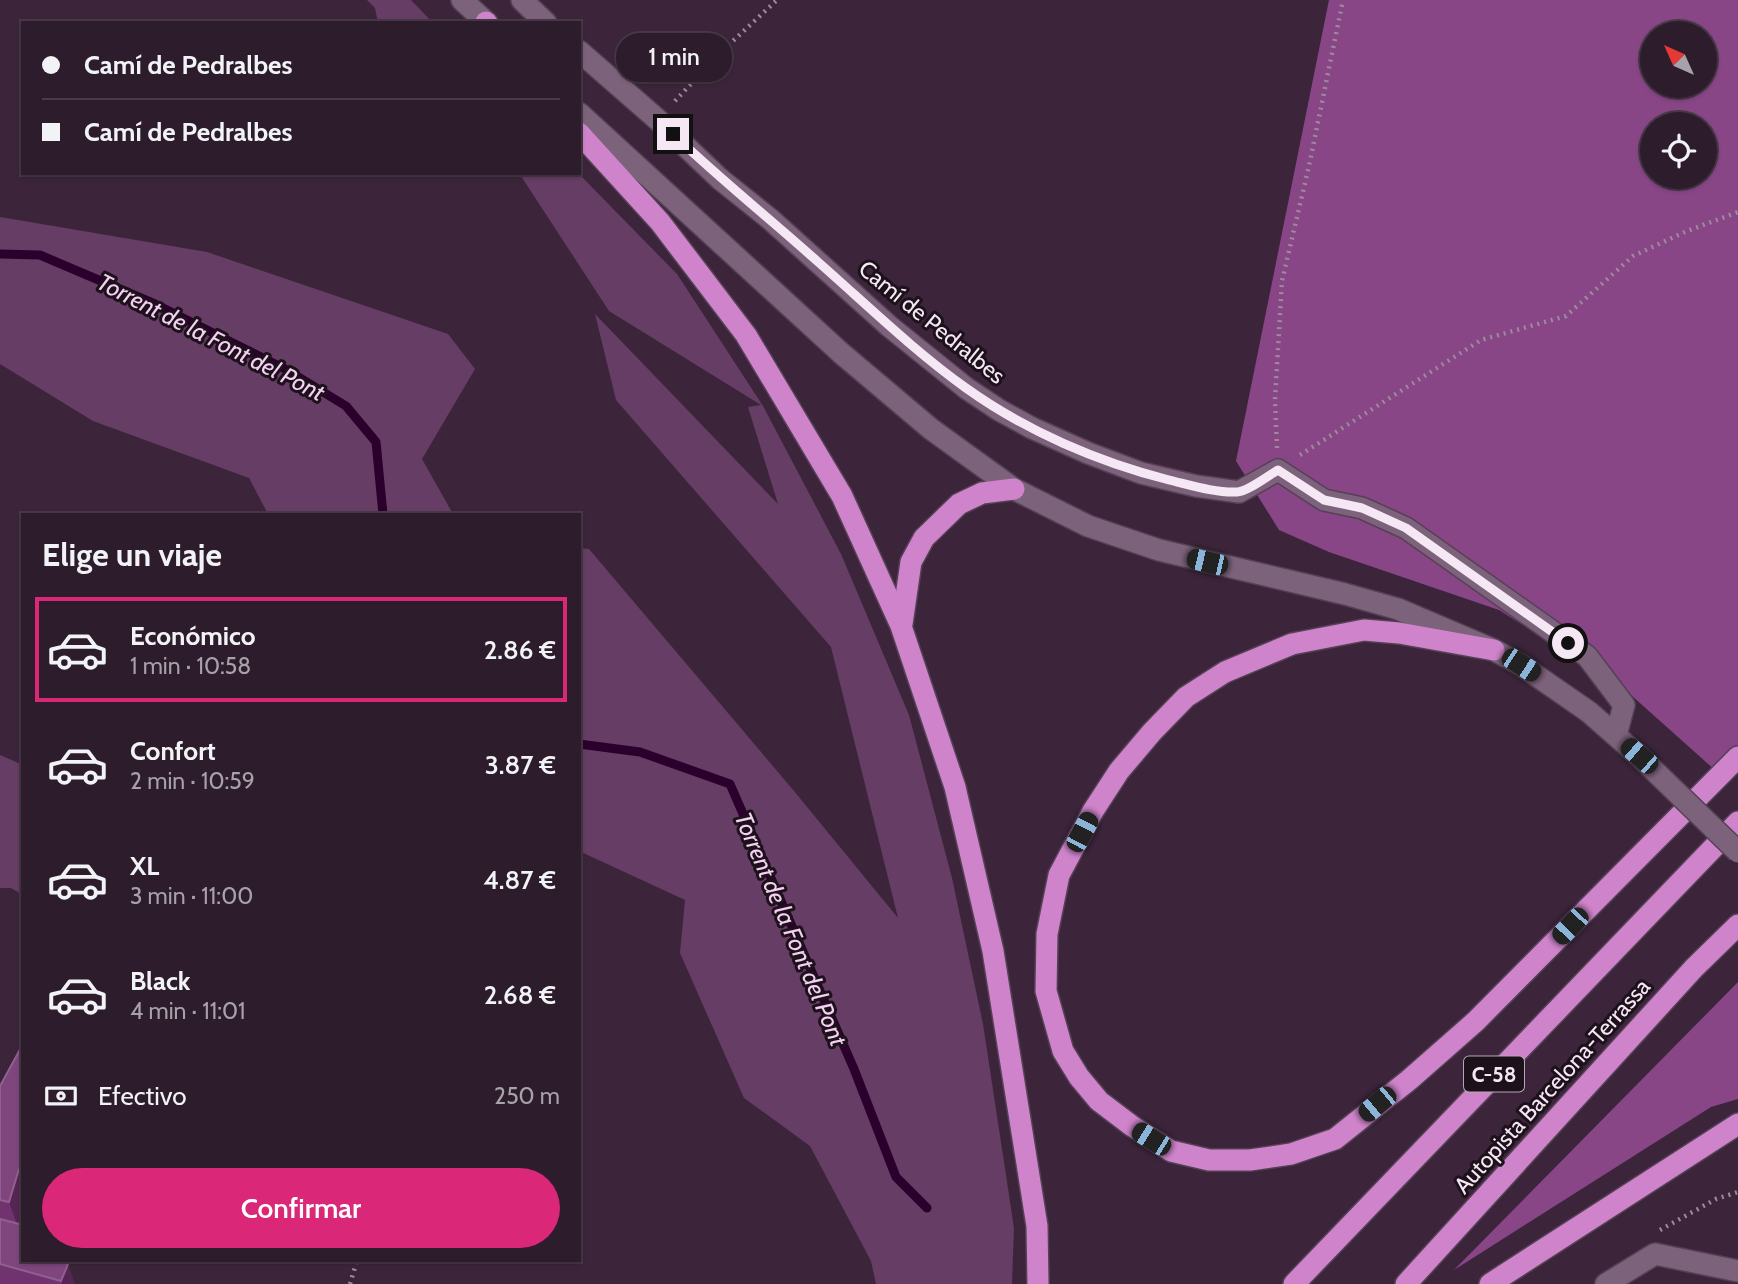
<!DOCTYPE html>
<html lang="es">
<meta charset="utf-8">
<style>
body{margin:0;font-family:Cabin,sans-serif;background:#392938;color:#f1f3f6;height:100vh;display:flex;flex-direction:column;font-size:26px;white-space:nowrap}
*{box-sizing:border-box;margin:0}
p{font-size:23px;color:#a7a1a9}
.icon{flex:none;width:38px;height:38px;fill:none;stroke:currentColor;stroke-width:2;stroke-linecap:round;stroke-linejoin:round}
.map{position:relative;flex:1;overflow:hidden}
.sheet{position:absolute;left:21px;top:513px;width:560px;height:749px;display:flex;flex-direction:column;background:#2d1c2c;border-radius:0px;box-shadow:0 2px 5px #0004,0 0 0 2px #483a48}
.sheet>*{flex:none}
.guide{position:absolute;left:21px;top:21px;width:560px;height:154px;border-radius:0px;box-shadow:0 2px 5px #0004,0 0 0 2px #483a48;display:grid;align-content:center;height:154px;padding:0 21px;background:#2d1c2c}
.needle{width:46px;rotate:315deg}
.tools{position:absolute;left:1640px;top:21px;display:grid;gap:14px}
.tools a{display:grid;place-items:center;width:77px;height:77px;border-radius:50%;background:#2d1c2c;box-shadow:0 2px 5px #0004,0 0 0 2px #483a48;font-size:35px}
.end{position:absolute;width:32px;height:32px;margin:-16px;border:9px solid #f6e7f5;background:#111;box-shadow:0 0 0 4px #111}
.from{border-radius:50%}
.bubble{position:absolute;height:49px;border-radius:24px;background:#2d1c2c;box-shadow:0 2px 5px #0004,0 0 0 2px #483a48;font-size:23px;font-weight:600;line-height:49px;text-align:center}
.car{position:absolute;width:21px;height:42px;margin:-21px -10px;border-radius:9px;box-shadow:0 0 5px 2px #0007;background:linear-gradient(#222 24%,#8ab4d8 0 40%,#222 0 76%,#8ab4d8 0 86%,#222 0)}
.guide b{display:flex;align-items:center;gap:24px;height:66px;font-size:26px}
.guide b+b{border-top:2px solid #483a48}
.guide i{width:18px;height:18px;background:#f1f3f6}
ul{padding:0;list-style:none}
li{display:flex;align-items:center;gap:21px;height:105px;margin:0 14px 10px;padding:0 7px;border:4px solid transparent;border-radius:0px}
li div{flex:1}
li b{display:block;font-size:26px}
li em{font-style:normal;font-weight:600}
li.current{border-color:#db2777}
li>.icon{width:63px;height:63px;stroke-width:1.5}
h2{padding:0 21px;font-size:32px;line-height:84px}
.pay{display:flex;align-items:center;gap:18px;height:77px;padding:0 21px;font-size:26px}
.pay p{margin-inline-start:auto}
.button{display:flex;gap:14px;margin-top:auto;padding:14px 21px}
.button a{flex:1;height:80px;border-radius:42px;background:#db2777;color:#fff;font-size:28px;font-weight:600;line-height:80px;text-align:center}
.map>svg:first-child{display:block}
</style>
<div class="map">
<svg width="1738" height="1284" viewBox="0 0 1738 1284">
<rect width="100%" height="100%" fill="#3c253b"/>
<g fill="#663d64">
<polygon points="367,0 411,0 433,23 378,23 375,8"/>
<polygon points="519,173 578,173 677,274 763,406 841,554 909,715 952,878 983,1024 1014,1228 1012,1284 876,1284 871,1261 810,1146 744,1098 680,953 685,900 579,851 579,548 589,549 794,791 898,918 831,647 616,400 595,314 778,504 748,407 761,405 609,311"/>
<polygon points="0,217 207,252 448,334 475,369 422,459 453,514 268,514 249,478 93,421 0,364"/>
<polygon points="0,755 23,765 23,895 11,888 0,888"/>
</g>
<g fill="#884687" fill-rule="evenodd">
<path d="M1329,0H1738V765L1725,779L1622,687L1499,610L1329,552L1279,530L1236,461ZM1652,33H1704V86H1652ZM1652,124H1704V177H1652Z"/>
<polygon points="1738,982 1738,1099 1711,1107 1454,1270"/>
</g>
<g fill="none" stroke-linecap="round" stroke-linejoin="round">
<g stroke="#2c002c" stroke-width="9">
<polyline points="0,254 40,255 155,304 287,370 346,406 376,442 383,514"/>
<polyline points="579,744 640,752 730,784 854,1069 896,1177 927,1208"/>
</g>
<defs>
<g id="street">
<polyline points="522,0 546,23"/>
<polyline points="579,51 658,120 720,179 770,219 889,326 966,388 999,410 1032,428 1088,453 1141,473 1196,486 1239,492 1278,470 1324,500 1362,508 1406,528 1587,656 1624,705 1616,735"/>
<polyline points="1606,1284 1655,1254 1738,1271"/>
</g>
<g id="secondary">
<polyline points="462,0 487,23"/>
<polyline points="579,113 841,353 931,429 1014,489 1088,526 1159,550 1345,594 1398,609 1494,650 1521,665 1589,712 1639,756"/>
</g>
<g id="highway">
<polyline points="486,22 487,23"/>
<polyline points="579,133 660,222 746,335 842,496 901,626 955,787 993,951 1037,1226 1038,1284"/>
<polyline points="902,624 911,562 924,538 959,504 982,493 1014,489"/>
<polyline points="1494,650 1399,633 1364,630 1292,644 1225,672 1186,697 1152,732 1119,771 1093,811 1059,875 1047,934 1046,991 1063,1051 1079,1077 1099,1101 1132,1126 1171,1151 1209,1160 1250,1160 1291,1154 1335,1139 1409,1080 1476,1021 1738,757"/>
<polyline points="1294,1284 1738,822"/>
<polyline points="1406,1284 1694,968 1738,925"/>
<polyline points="1490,1284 1738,1124"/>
</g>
</defs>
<use href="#street" stroke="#554155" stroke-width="24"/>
<use href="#secondary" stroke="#554155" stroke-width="24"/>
<use href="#highway" stroke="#554155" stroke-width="24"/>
<g stroke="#9d8a9c" stroke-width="4.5" stroke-dasharray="2 5" stroke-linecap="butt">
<polyline points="675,101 719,54 777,0"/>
<polyline points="1277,448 1275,400 1282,281 1309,166 1343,0"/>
<polyline points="1300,455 1481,340 1566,316 1633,256 1687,231 1738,212"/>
<polyline points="1660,1230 1716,1199 1738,1192"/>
<polyline points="350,1284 357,1260"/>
</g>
<use href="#street" stroke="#7d627b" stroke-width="21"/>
<use href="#secondary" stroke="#7d627b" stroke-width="21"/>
<use href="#highway" stroke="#ce83cb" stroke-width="21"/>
<defs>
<polyline id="secondary-bridge" points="1639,756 1738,852"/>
</defs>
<use href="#secondary-bridge" stroke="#554155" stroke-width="24" stroke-linecap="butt"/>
<use href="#secondary-bridge" stroke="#7d627b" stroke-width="21"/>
</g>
<polygon fill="#70336f" points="23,1044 23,1217 20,1224 23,1260 75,1284 0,1284 0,1086"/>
<g fill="#552554">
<polygon points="19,1169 23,1180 23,1217 19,1230 9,1202"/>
<polygon points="68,1264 75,1284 62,1284 61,1281"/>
</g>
<g fill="#7e467d" stroke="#915f90" stroke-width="2">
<polygon points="23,1044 23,1171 19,1169 9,1202 0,1200 0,1086"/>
<polygon points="0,1219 23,1225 23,1260 58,1260 68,1264 61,1281 0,1264"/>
</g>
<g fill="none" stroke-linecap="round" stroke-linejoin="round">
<path stroke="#f6e7f5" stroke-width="9" d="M673,134C720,179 769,218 817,261C866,304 913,350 966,388C1026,431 1098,462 1169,480C1190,485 1215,493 1237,492C1247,492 1269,475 1278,470L1324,500L1362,508L1406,528L1568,643"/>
</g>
<g text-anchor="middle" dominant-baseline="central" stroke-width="6" stroke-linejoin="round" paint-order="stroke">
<rect fill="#1d121c" stroke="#b5a7b4" stroke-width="2" x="1464" y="1056.5" width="60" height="35" rx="5"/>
<g font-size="21" font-weight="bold" fill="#f6e7f5">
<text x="1494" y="1074">C-58</text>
</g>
<g font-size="23" fill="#f6e7f5" stroke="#1d121c">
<text transform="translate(932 322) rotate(39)">Camí de Pedralbes</text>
<text transform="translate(1552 1086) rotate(-48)">Autopista Barcelona-Terrassa</text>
</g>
<g font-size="24" font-style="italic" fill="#f5d0f3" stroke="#1d121c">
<text transform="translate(211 337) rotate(27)">Torrent de la Font del Pont</text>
<text transform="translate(791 929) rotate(67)">Torrent de la Font del Pont</text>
</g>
</g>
</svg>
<div class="tools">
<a><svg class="needle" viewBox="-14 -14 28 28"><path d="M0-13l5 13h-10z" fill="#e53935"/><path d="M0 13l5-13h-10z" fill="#a7a1a9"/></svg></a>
<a><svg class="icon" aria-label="locate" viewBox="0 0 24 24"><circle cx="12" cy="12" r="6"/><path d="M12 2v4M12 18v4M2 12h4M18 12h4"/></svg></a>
</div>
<i class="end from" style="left:1568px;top:643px"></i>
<i class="end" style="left:673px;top:134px"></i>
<div class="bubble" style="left:616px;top:33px;width:116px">1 min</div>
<i class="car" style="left:1207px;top:562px;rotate:283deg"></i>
<i class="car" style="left:1521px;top:665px;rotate:123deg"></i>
<i class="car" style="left:1639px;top:756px;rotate:311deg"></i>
<i class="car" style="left:1082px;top:832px;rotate:28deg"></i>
<i class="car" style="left:1570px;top:926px;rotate:224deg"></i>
<i class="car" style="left:1377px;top:1104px;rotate:230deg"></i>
<i class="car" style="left:1151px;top:1139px;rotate:302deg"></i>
<div class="guide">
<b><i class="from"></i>Camí de Pedralbes</b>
<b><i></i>Camí de Pedralbes</b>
</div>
<section class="sheet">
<h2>Elige un viaje</h2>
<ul>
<li class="current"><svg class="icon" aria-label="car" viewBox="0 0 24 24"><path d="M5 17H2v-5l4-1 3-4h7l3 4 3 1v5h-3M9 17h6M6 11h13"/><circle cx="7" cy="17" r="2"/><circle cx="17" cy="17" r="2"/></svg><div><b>Económico</b><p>1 min · 10:58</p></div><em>2.86 €</em></li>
<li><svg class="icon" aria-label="car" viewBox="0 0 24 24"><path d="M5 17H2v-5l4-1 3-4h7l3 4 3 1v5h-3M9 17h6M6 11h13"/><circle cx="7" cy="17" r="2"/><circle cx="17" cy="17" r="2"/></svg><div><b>Confort</b><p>2 min · 10:59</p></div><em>3.87 €</em></li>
<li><svg class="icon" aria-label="car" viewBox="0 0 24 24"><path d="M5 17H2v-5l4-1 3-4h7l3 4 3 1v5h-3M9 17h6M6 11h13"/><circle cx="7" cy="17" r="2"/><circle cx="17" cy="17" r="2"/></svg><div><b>XL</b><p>3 min · 11:00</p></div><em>4.87 €</em></li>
<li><svg class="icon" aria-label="car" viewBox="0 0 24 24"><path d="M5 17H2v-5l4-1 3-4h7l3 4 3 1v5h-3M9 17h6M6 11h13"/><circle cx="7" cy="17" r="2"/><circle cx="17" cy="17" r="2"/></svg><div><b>Black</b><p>4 min · 11:01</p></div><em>2.68 €</em></li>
</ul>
<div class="pay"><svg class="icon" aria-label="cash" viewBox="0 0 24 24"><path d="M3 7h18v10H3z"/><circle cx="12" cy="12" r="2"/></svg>Efectivo<p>250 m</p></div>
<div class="button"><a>Confirmar</a></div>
</section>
</div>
